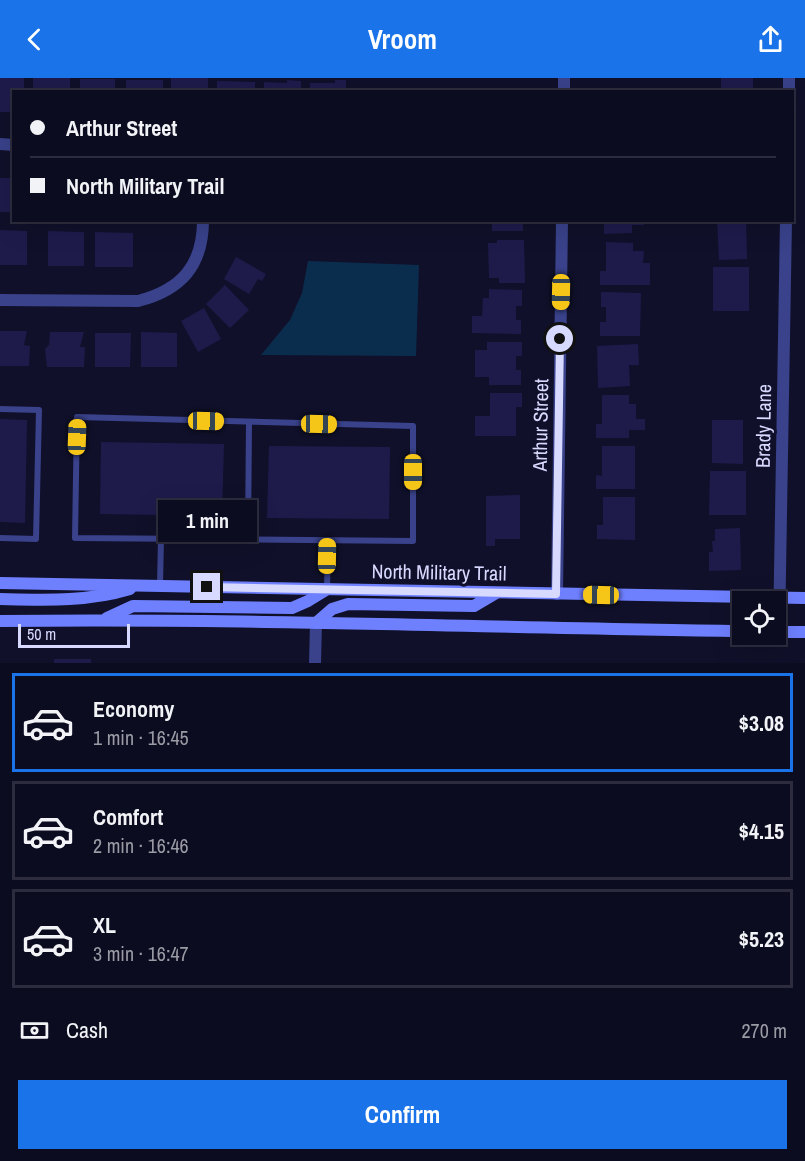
<!DOCTYPE html>
<meta charset="utf-8">
<style>
body{margin:0;font-family:"Archivo Narrow",sans-serif;background:#151529;color:#f1f3f6;height:100vh;display:flex;flex-direction:column;font-size:22px;white-space:nowrap}
*{box-sizing:border-box;margin:0}
p{font-size:20px;color:#9a9ba5}
.icon{flex:none;width:33px;height:33px;fill:none;stroke:currentColor;stroke-width:2;stroke-linecap:round;stroke-linejoin:round}
.map{position:relative;height:585px;overflow:hidden}
.panel{display:flex;flex-direction:column;background:#0c0c20;flex:1}
.panel>*{flex:none}
.guide{position:absolute;left:12px;top:12px;width:782px;height:132px;border-radius:0px;box-shadow:0 6px 24px #0002,0 0 0 2px #2c2c3e;display:grid;align-content:center;height:132px;padding:0 18px;background:#0c0c20}
.buttons{position:absolute;left:732px;top:513px;display:grid;gap:12px}
.buttons a{display:grid;place-items:center;width:54px;height:54px;border-radius:0px;background:#0c0c20;box-shadow:0 6px 24px #0002,0 0 0 2px #2c2c3e;font-size:30px}
.scale{position:absolute;left:18px;bottom:15px;width:112px;box-sizing:border-box;padding-left:6px;border:3px solid #d8d9ff;border-top:0;font-size:16px;line-height:21px;white-space:nowrap;color:#d8d9ff;-webkit-text-stroke:4px #10102a;paint-order:stroke}
.end{position:absolute;width:27px;height:27px;margin:-14px;border:8px solid #d8d9ff;background:#111;box-shadow:0 0 0 3px #111}
.from{border-radius:50%}
.bubble{position:absolute;height:42px;border-radius:0px;background:#0c0c20;box-shadow:0 6px 24px #0002,0 0 0 2px #2c2c3e;font-size:20px;font-weight:700;line-height:42px;text-align:center}
.car{position:absolute;width:18px;height:36px;margin:-18px -9px;border-radius:8px;box-shadow:0 0 4px 2px #0007;background:linear-gradient(#f5c518 24%,#345 0 40%,#f5c518 0 76%,#345 0 86%,#f5c518 0)}
.guide b{display:flex;align-items:center;gap:21px;height:57px;font-size:22px}
.guide b+b{border-top:2px solid #2c2c3e}
.guide i{width:15px;height:15px;background:#f1f3f6}
ul{padding:10px 0 0;list-style:none}
li{display:flex;align-items:center;gap:18px;height:99px;margin:0 12px 9px;padding:0 6px;border:3px solid #2c2c3e;border-radius:0px}
li div{flex:1}
li b{display:block;font-size:22px}
li em{font-style:normal;font-weight:700}
li.selected{border-color:#1a73e8}
li>.icon{width:54px;height:54px;stroke-width:1.5}
.pay{display:flex;align-items:center;gap:15px;height:66px;padding:0 18px;font-size:22px}
.pay p{margin-inline-start:auto}
.action{display:flex;gap:12px;margin-top:auto;padding:12px 18px}
.action a{flex:1;height:69px;border-radius:0px;background:#1a73e8;color:#fff;font-size:24px;font-weight:700;line-height:69px;text-align:center}
header{display:flex;justify-content:space-between;align-items:center;height:78px;padding:0 18px;background:#1a73e8;color:#fff;font-size:27px;font-weight:700}
.map>svg:first-child{display:block}
</style>
<header><svg class="icon" aria-label="back" viewBox="0 0 24 24"><path d="M15 5l-7 7 7 7"/></svg>Vroom<svg class="icon" aria-label="share" viewBox="0 0 24 24"><path d="M12 15V3M7 8l5-5 5 5M5 13v7h14v-7"/></svg></header>
<div class="map">
<svg width="805" height="585" viewBox="0 0 805 585">
<rect width="100%" height="100%" fill="#10102a"/>
<polygon fill="#0b2d4d" points="308,183 419,187 416,278 261,277 290,242 302,215"/>
<g fill="#1e1b4b">
<polygon points="0,0 24,0 24,14 14,14 14,34 0,34"/>
<rect x="33" y="0" width="37" height="14"/>
<rect x="171" y="0" width="37" height="14"/>
<rect x="721" y="0" width="32" height="14"/>
<rect x="80" y="1" width="35" height="13"/>
<rect x="126" y="2" width="37" height="12"/>
<polygon points="287,2 301,3 301,14 264,14 264,4 287,5"/>
<polygon points="335,2 346,2 346,14 310,14 310,5 335,5"/>
<polygon points="217,3 255,4 255,14 217,14"/>
<rect x="604" y="10" width="38" height="4"/>
<rect x="0" y="100" width="14" height="34"/>
<rect x="492" y="142" width="31" height="11"/>
<polygon points="604,142 644,142 644,147 632,147 632,155 604,156"/>
<polygon points="717,142 746,142 747,181 719,182"/>
<polygon points="0,152 27,153 27,187 0,187"/>
<polygon points="48,153 84,154 84,188 48,188"/>
<polygon points="95,154 133,155 133,189 95,189"/>
<polygon points="497,162 524,162 525,205 499,205 499,200 489,200 488,165 497,165"/>
<polygon points="606,164 633,165 633,173 644,173 643,185 650,185 650,207 600,207 600,193 606,193"/>
<polygon points="236,179 266,196 262,203 258,201 249,216 224,201"/>
<rect x="713" y="189" width="36" height="44"/>
<polygon points="225,207 249,232 230,250 206,226"/>
<polygon points="489,211 522,212 522,228 516,228 516,242 521,242 521,256 472,255 472,238 482,238 483,220 489,220"/>
<polygon points="601,214 641,215 640,258 600,258 600,244 606,244 606,229 601,229"/>
<polygon points="204,230 221,261 198,274 181,243"/>
<polygon points="0,253 27,253 24,267 30,268 29,288 0,288"/>
<polygon points="50,254 84,254 80,269 85,269 84,289 47,289 45,271 49,267"/>
<polygon points="141,254 177,255 177,289 141,289"/>
<polygon points="95,255 131,255 130,289 95,289"/>
<polygon points="487,264 522,264 522,278 516,278 516,292 521,292 521,307 489,307 489,299 475,299 475,272 487,272"/>
<polygon points="638,266 639,287 629,287 630,308 598,310 597,268"/>
<polygon points="490,315 522,315 522,329 516,329 516,358 475,358 475,338 490,338"/>
<polygon points="602,317 629,317 629,326 636,326 636,341 645,341 645,352 629,352 629,360 596,360 596,346 602,346"/>
<polygon points="0,341 27,342 25,445 0,444"/>
<polygon points="712,342 743,342 743,386 712,385"/>
<polygon points="101,364 224,366 222,438 100,436"/>
<polygon points="269,368 390,369 389,441 267,440"/>
<polygon points="602,368 635,368 635,411 596,411 596,397 602,398"/>
<polygon points="710,393 746,393 746,437 709,437"/>
<polygon points="520,417 520,461 495,461 495,468 486,468 486,418"/>
<polygon points="603,419 635,419 635,462 597,461 597,447 603,447"/>
<polygon points="740,450 741,492 709,493 709,474 713,474 712,463 715,463 715,451"/>
<rect x="54" y="581" width="37" height="4"/>
</g>
<g fill="none" stroke-linecap="round" stroke-linejoin="round">
<g stroke="#39428a" stroke-width="6">
<polyline points="0,331 39,332 36,461 0,460"/>
<polygon points="77,339 413,348 413,463 75,460"/>
<polyline points="248,461 249,344"/>
<polyline points="160,508 161,460"/>
<polyline points="327,512 328,462"/>
</g>
<g stroke="#39428a" stroke-width="12">
<polyline points="564,14 564,0"/>
<polyline points="789,14 789,0"/>
<polyline points="0,66 14,67"/>
<path d="M0,222L138,223C181,212 203,188 203,142"/>
<polyline points="557,516 562,142"/>
<polyline points="779,554 786,142"/>
<polyline points="315,585 316,545"/>
</g>
<g stroke="#6f80ff" stroke-width="12">
<polyline points="0,505 805,520"/>
<path d="M0,521C44,522 87,524 130,511"/>
<polyline points="107,540 133,528 292,530 308,523 326,512"/>
<path d="M0,543C248,540 495,550 742,553"/>
<polyline points="316,545 332,531 348,526 474,528 496,515"/>
<polyline points="776,554 805,554"/>
</g>
</g>
<g fill="none" stroke-linecap="round" stroke-linejoin="round">
<polyline stroke="#d8d9ff" stroke-width="8" points="207,509 556,516 560,261"/>
</g>
<g text-anchor="middle" dominant-baseline="central" stroke-width="6" stroke-linejoin="round" paint-order="stroke">
<g font-size="20" fill="#d8d9ff" stroke="#10102a">
<text transform="translate(540 347) rotate(-89)">Arthur Street</text>
<text transform="translate(763 348) rotate(-89)">Brady Lane</text>
<text transform="translate(439 494) rotate(1)">North Military Trail</text>
</g>
</g>
</svg>
<div class="buttons">
<a><svg class="icon" aria-label="locate" viewBox="0 0 24 24"><circle cx="12" cy="12" r="6"/><path d="M12 2v4M12 18v4M2 12h4M18 12h4"/></svg></a>
</div>
<div class="scale">50 m</div>
<i class="end from" style="left:560px;top:261px"></i>
<i class="end" style="left:207px;top:509px"></i>
<div class="bubble" style="left:158px;top:422px;width:99px">1 min</div>
<i class="car" style="left:561px;top:214px;rotate:181deg"></i>
<i class="car" style="left:206px;top:343px;rotate:91deg"></i>
<i class="car" style="left:319px;top:346px;rotate:91deg"></i>
<i class="car" style="left:77px;top:359px;rotate:2deg"></i>
<i class="car" style="left:413px;top:394px;rotate:180deg"></i>
<i class="car" style="left:327px;top:478px;rotate:1deg"></i>
<i class="car" style="left:601px;top:517px;rotate:271deg"></i>
<div class="guide">
<b><i class="from"></i>Arthur Street</b>
<b><i></i>North Military Trail</b>
</div>
</div>
<section class="panel">
<ul>
<li class="selected"><svg class="icon" aria-label="car" viewBox="0 0 24 24"><path d="M5 17H2v-5l4-1 3-4h7l3 4 3 1v5h-3M9 17h6M6 11h13"/><circle cx="7" cy="17" r="2"/><circle cx="17" cy="17" r="2"/></svg><div><b>Economy</b><p>1 min · 16:45</p></div><em>$3.08</em></li>
<li><svg class="icon" aria-label="car" viewBox="0 0 24 24"><path d="M5 17H2v-5l4-1 3-4h7l3 4 3 1v5h-3M9 17h6M6 11h13"/><circle cx="7" cy="17" r="2"/><circle cx="17" cy="17" r="2"/></svg><div><b>Comfort</b><p>2 min · 16:46</p></div><em>$4.15</em></li>
<li><svg class="icon" aria-label="car" viewBox="0 0 24 24"><path d="M5 17H2v-5l4-1 3-4h7l3 4 3 1v5h-3M9 17h6M6 11h13"/><circle cx="7" cy="17" r="2"/><circle cx="17" cy="17" r="2"/></svg><div><b>XL</b><p>3 min · 16:47</p></div><em>$5.23</em></li>
</ul>
<div class="pay"><svg class="icon" aria-label="cash" viewBox="0 0 24 24"><path d="M3 7h18v10H3z"/><circle cx="12" cy="12" r="2"/></svg>Cash<p>270 m</p></div>
<div class="action"><a>Confirm</a></div>
</section>
